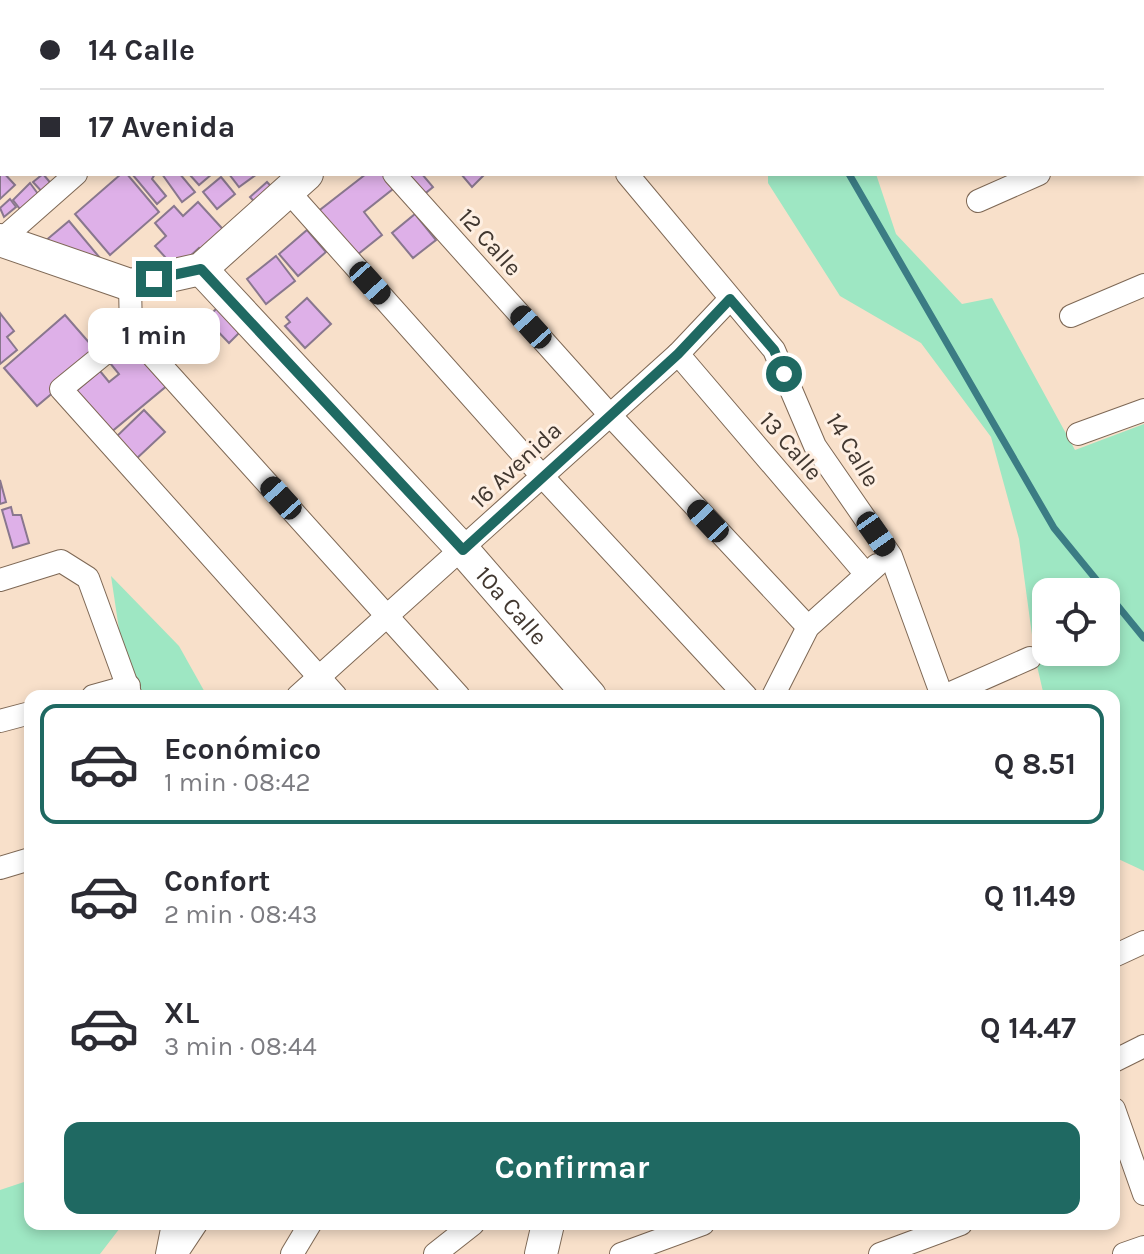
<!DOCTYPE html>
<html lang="es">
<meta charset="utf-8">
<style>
body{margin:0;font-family:Karla,sans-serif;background:#f7f7f7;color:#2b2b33;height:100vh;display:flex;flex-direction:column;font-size:30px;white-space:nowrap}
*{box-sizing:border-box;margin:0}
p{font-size:26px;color:#7c7c81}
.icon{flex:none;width:44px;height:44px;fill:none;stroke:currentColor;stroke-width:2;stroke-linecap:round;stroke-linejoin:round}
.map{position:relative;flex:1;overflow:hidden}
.drawer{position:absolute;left:24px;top:690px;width:1096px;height:540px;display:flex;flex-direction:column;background:#fff;border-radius:16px;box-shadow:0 4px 12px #0003}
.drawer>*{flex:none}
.guide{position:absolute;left:0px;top:0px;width:1144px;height:176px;box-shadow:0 4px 12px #0003;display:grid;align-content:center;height:176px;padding:0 40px;background:#fff}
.fabs{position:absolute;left:1032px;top:578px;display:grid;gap:16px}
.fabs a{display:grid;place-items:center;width:88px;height:88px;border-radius:16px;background:#fff;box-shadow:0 4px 12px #0003;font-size:40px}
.end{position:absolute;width:36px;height:36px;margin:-18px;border:10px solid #1f6962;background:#fff;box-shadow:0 0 0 4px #fff}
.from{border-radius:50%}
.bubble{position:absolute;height:56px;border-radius:16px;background:#fff;box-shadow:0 4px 12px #0003;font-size:26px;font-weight:700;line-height:56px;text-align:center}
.car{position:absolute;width:24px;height:48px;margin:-24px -12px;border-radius:10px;box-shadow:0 0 6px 2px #0007;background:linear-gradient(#222 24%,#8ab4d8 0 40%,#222 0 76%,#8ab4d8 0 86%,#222 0)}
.guide b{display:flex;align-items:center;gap:28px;height:76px;font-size:30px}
.guide b+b{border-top:2px solid #e1e1e2}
.guide i{width:20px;height:20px;background:#2b2b33}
ul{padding:14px 0 0;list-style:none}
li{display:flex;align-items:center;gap:24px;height:120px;margin:0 16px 12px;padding:0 24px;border:4px solid transparent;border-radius:16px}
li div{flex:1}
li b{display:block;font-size:30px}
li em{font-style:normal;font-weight:700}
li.current{border-color:#1f6962}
li>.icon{width:72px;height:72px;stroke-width:1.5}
.primary-button{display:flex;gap:16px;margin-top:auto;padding:16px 40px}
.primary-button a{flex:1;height:92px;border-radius:16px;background:#1f6962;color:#fff;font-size:32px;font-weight:700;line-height:92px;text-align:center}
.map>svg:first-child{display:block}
</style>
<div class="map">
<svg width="1144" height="1254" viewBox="0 0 1144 1254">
<rect width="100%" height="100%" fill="#f8e0ca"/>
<g fill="#9ee7c3" fill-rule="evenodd">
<path d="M768,174H876L896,234L962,304L992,298L1075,450L1144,424V871L1114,857V696H1044L1035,657L1019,539L991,437L921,343L840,296L768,183ZM1046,592H1106V652H1046Z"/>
<polygon points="111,576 179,646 207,696 129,696"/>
<polygon points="30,1180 30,1224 123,1224 100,1254 0,1254 0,1190"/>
</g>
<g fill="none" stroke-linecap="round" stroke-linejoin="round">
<g stroke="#3b7c84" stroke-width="7">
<polyline points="788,0 789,2"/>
<polyline points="849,174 1054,528 1144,638"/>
</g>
</g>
<g fill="#deb0e8" stroke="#89778e" stroke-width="2">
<polygon points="128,0 180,0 182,2 130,2"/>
<polygon points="209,0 254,0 252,2"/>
<polygon points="1043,0 1087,0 1088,2 1043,2"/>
<polygon points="1092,0 1144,0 1144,6 1142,2"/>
<polygon points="2,23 2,66 0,64"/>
<polygon points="2,171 15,185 0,199 0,173"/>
<polygon points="43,174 54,187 44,194 33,182"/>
<polygon points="121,174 127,174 159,212 110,255 75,214"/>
<polygon points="132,174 155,174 152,179 166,196 157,204"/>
<polygon points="162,174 180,174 195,192 182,202"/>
<polygon points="189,174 212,174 199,185"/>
<polygon points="229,174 257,174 239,187"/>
<polygon points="366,174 389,174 398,185 364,212 382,235 352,259 316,213"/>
<polygon points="403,174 422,174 433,187 422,196"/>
<polygon points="461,174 485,174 472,187"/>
<polygon points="221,177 235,194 217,209 203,192"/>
<polygon points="267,182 279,195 262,210 250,197"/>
<polygon points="30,183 41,198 23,213 13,200"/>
<polygon points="10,199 16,207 4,217 0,208"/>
<polygon points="198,202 230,237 208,257 199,248 176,269 155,246 166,236 155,223 174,206 183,216"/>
<polygon points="415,214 436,240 413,258 392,233"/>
<polygon points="69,221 100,258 44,242"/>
<polygon points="307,230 326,252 298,276 279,254"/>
<polygon points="276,256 295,281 266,304 247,279"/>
<polygon points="307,298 331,324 305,348 285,326 290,322 286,317"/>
<polygon points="223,302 246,326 229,343 206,319"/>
<polygon points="0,313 14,331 7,337 17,350 0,364"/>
<polygon points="65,315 99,354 37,406 4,368"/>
<polygon points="134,342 169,384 110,433 75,392 100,371 109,382 119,374 110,363"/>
<polygon points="144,410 165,432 135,460 115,438"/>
<polygon points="0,480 6,502 0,504"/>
<polygon points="11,507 13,515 21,515 29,543 13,548 2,510"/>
</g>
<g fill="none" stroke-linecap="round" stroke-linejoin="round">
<defs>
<g id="street">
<polyline points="108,0 110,2"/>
<polyline points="632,0 633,2"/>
<polyline points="277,2 279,0"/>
<polyline points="0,77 2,79"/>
<polyline points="1142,128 1144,127"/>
<polyline points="394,174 609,414 808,627"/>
<polyline points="627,174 774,350 815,446 891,556 942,696"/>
<polyline points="288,191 542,476 746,696"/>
<polyline points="978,201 1039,174"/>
<polyline points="0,241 76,174"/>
<polyline points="130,285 131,332 61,389 336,696"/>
<polyline points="1071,316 1144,285"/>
<polyline points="131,332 459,696"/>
<polyline points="678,354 865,573"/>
<polyline points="1078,434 1144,410"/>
<polyline points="0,580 61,561 88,578 131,696"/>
<polyline points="93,696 129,686"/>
<polyline points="298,696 678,354 730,299"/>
<polyline points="773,696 808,627 877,565"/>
<polyline points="944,696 1030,658"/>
<polyline points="0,721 30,713"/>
<polyline points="0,868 30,859"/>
<polyline points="1114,956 1144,942"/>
<polyline points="1114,1061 1144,1046"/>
<polyline points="1114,1109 1144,1194"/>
<polyline points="167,1254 173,1224"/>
<polyline points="176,1254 196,1224"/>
<polyline points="292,1254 310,1224"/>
<polyline points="435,1254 473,1224"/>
<polyline points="621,1254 703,1224"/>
<polyline points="880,1254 961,1224"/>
<polyline points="1124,1254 1144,1247"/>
</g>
<g id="secondary">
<polyline points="505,2 507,0"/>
<polyline points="0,240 130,285 201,269 307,174"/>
<path id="s1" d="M201,269L463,550L590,696"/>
<polyline points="541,1254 548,1224"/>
</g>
</defs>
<use href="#street" stroke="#7e6855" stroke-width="24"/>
<use href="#secondary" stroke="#7e6855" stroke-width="34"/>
<use href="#street" stroke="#fff" stroke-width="22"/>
<use href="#secondary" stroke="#fff" stroke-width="32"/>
</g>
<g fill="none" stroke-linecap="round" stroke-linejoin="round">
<polyline stroke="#1f6962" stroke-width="10" points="154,279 201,269 463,550 678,354 730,299 774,350 784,374"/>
</g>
<g text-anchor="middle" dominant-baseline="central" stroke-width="6" stroke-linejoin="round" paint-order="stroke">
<g font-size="24" fill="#41372f" stroke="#feefe2">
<text transform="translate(490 242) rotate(48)">12 Calle</text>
<text transform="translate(791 446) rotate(49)">13 Calle</text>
<text transform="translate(853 450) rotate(59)">14 Calle</text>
<text transform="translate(516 465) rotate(-43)">16 Avenida</text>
<text stroke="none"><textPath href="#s1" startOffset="458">10a Calle</textPath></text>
</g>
</g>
</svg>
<div class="fabs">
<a><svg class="icon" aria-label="locate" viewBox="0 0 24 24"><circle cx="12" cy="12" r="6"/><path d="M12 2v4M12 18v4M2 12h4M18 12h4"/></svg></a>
</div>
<i class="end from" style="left:784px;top:374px"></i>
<i class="end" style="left:154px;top:279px"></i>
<div class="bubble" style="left:88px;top:308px;width:132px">1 min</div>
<i class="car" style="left:370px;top:283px;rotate:138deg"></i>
<i class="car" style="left:531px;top:327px;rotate:318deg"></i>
<i class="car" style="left:281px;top:498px;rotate:318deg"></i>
<i class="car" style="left:708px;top:521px;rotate:317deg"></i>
<i class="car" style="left:876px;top:534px;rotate:145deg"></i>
<div class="guide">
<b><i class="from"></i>14 Calle</b>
<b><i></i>17 Avenida</b>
</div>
<section class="drawer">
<ul>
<li class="current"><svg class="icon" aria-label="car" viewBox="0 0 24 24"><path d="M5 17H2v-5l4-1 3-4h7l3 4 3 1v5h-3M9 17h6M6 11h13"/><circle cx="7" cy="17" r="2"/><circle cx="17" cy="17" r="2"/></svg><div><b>Económico</b><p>1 min · 08:42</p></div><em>Q 8.51</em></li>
<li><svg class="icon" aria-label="car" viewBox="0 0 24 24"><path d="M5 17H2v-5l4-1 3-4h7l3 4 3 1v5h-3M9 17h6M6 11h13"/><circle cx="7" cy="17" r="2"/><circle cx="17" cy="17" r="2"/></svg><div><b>Confort</b><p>2 min · 08:43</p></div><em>Q 11.49</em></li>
<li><svg class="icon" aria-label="car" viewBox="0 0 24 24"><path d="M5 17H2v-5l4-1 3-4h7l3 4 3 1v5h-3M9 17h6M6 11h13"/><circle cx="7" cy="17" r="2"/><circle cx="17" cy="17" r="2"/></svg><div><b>XL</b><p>3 min · 08:44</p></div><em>Q 14.47</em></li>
</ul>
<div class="primary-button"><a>Confirmar</a></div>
</section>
</div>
